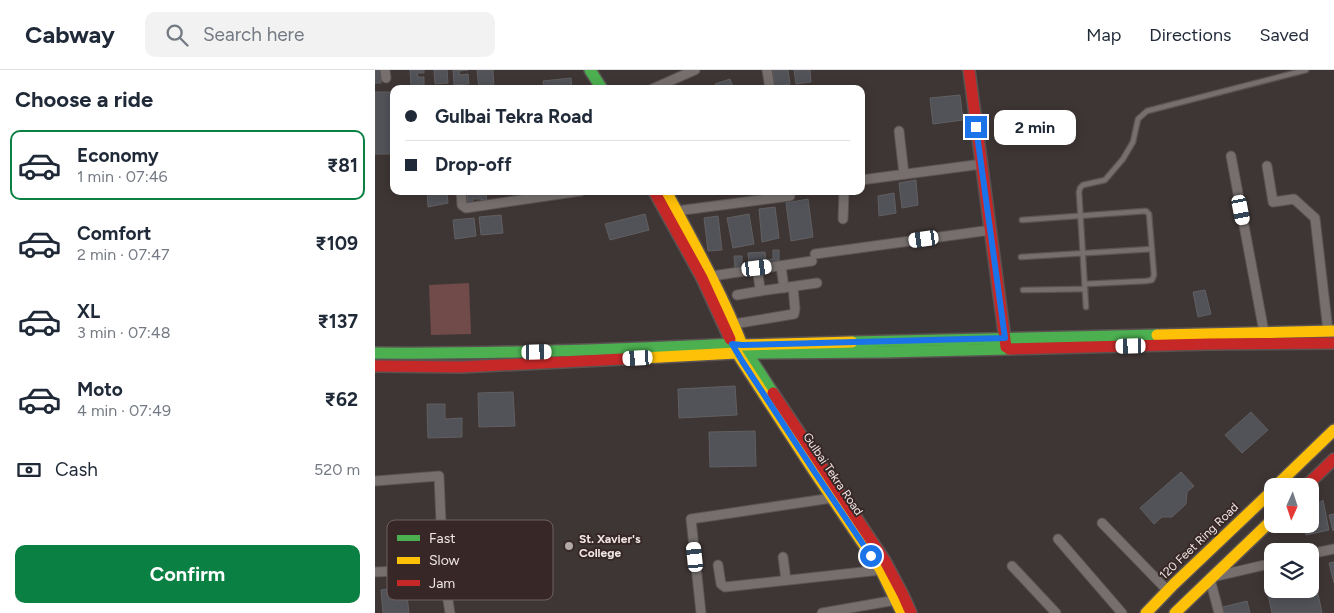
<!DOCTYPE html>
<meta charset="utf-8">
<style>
body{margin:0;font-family:Figtree,sans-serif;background:#f2f2f3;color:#1f2937;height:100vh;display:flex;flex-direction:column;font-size:19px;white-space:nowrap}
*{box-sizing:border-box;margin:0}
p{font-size:16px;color:#747a83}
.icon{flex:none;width:28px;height:28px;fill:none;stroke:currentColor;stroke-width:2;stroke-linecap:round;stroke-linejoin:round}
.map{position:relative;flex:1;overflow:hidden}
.side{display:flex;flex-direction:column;background:#fff;width:375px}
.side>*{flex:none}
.top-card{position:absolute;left:15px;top:15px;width:475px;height:110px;border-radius:10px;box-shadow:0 2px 12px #0003;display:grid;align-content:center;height:110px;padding:0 15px;background:#fff}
.needle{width:32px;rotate:183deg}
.controls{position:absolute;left:889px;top:408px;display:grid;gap:10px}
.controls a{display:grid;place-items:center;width:55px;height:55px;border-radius:10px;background:#fff;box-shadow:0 2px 12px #0003;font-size:25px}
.end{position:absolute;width:22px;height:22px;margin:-11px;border:6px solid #1a73e8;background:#fff;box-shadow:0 0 0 2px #fff}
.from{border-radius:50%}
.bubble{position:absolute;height:35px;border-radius:10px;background:#fff;box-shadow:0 2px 12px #0003;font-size:16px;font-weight:700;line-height:35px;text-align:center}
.car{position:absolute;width:15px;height:30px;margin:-15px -8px;border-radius:6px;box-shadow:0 0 4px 1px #0007;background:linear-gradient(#fff 24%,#345 0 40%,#fff 0 76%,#345 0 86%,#fff 0)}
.top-card b{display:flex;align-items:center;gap:18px;height:48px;font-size:19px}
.top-card b+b{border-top:1px solid #e0e1e3}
.top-card i{width:12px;height:12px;background:#1f2937}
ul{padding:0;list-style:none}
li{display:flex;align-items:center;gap:15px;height:70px;margin:0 10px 8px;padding:0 5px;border:2px solid transparent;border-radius:10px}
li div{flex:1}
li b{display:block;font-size:19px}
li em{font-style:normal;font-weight:700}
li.active{border-color:#0b8043}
li>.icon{width:45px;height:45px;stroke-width:1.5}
h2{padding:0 15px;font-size:22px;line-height:60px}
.pay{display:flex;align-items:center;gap:12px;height:55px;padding:0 15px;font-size:19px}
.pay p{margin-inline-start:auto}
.cta{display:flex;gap:10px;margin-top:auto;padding:10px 15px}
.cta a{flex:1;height:58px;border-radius:10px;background:#0b8043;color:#fff;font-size:20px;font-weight:700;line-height:58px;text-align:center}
header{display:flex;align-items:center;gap:30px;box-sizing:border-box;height:70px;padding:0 25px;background:#fff;border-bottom:1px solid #e0e1e3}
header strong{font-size:24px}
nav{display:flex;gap:28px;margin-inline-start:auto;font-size:18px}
.search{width:350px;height:45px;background:#f2f2f3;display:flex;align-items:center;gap:12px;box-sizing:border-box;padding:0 18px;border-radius:10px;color:#747a83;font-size:19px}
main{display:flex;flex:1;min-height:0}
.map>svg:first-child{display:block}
</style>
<header>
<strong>Cabway</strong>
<div class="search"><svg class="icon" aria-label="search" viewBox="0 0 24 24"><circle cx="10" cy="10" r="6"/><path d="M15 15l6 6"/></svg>Search here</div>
<nav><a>Map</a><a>Directions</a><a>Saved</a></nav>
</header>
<main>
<section class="side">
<h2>Choose a ride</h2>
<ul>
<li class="active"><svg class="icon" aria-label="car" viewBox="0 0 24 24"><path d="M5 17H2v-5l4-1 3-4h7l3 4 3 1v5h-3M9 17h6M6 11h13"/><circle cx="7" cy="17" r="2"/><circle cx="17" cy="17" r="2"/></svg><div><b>Economy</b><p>1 min · 07:46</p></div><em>₹81</em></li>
<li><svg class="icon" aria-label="car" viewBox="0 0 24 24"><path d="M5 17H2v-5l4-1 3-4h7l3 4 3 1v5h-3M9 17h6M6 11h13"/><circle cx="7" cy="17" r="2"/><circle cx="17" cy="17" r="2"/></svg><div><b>Comfort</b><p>2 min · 07:47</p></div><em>₹109</em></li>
<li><svg class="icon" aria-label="car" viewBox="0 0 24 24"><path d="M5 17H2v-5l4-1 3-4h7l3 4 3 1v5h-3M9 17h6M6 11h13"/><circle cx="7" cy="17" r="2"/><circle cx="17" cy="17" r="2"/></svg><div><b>XL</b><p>3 min · 07:48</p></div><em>₹137</em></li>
<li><svg class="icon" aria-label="car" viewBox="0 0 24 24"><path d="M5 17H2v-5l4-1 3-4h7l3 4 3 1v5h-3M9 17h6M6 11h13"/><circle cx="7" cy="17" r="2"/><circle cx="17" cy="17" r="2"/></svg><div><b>Moto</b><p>4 min · 07:49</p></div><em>₹62</em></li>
</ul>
<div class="pay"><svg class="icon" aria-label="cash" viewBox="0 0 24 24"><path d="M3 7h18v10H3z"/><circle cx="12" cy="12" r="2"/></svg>Cash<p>520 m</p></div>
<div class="cta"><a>Confirm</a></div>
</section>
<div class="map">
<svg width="959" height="543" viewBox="0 0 959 543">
<rect width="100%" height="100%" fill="#3e3635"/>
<polygon fill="#704b49" points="94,213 96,264 56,265 54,215"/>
<g fill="#515359" stroke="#615f61">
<rect x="0" y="0" width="6" height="13"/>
<polygon points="35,0 49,0 49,3 42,3 43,7 49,7 49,17 36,17"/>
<polygon points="59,0 72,0 73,13 60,14"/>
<polygon points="78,0 93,0 84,1 85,5 93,4 94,14 79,15"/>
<polygon points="102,0 118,0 119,19 104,19"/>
<polygon points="398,0 413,0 415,14 400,17"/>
<polygon points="419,0 435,0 436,12 421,14"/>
<polygon points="196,8 197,19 169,19 168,11"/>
<polygon points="355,9 359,19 342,19 340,14"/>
<rect x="0" y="22" width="19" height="62"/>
<polygon points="585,25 588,50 558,54 555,28"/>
<polygon points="541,110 543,135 527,138 524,113"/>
<polygon points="52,121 72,121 73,133 53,137"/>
<polygon points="92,121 103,121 103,126 111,123 112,131 105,129 97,129 99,133 93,134"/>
<polygon points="143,121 161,121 161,123 143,125"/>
<polygon points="519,123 521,143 504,146 503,126"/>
<polygon points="433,129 438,167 416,171 411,133"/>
<polygon points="400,137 404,168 387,172 384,139"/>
<polygon points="270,144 274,160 235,170 230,154"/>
<polygon points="374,144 379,174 358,178 352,148"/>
<polygon points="126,145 128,163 106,165 104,147"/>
<polygon points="343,146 347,180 333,181 329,148"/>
<polygon points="99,148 101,166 80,169 78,150"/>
<polygon points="398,180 404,180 404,191 360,199 359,186 367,186 367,193 374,193 373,183 390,182 391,190 398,189"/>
<polygon points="830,220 836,244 823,247 818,222"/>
<polygon points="360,316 362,345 304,348 303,319"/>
<polygon points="138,322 140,356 104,357 103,323"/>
<polygon points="52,334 70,334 70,349 87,348 87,367 53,368"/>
<polygon points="876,342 893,360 867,383 850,365"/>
<polygon points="380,361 381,396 335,397 334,362"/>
<polygon points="806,402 819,416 812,422 811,434 797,447 787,447 779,454 765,438"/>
<polygon points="948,430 954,460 931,465 929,454 935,454 935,439"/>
<polygon points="959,444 959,460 958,461 954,445"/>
<polygon points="959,492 959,513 954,493"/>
<polygon points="940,509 947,543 897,543 892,520 898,519 935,519 935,510"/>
<polygon points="31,517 34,543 8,543 6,520"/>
<polygon points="872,531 875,543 849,543 848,537"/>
</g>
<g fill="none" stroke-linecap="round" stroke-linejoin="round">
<defs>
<g id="lane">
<polyline points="647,150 771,141 774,144 779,205 777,210 771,211 710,214"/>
<polyline points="646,187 777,179"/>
<polyline points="648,220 710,219"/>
<polyline points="711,237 704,122 705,118 708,115 730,110 748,89 758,72 763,49 772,41 931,0"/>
</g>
<g id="street">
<polyline points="10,0 11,8"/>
<polyline points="392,0 395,19"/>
<polyline points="277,19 320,0"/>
<polyline points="524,61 529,104"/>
<polyline points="856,86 889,262"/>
<polyline points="892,96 898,132 919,129 940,148 953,261"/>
<polyline points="486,110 607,94"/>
<polyline points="86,121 87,135 91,138 206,121"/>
<polyline points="301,141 415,126 414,121"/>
<polyline points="468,149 469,121"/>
<polyline points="440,184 616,160"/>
<polyline points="406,196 409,218"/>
<polyline points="337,206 437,191"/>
<polyline points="385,221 442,213"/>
<polyline points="362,225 385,221 385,218 382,198"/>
<polyline points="359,254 419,244 420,239 418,217"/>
<polyline points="0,411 64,406 68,499 0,502"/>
<polyline points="727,453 793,521"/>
<polyline points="683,469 747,543"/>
<polyline points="935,484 959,479"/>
<polyline points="408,487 411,510"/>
<polyline points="343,495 346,514 350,517 506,500"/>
<polyline points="637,496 681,543"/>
<polyline points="68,499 75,543"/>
<polyline points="842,506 898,493"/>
<polyline points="835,509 844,543"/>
<polyline points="326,543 316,449 457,428"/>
<polyline points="447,543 521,530"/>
</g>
<g id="fast">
<polyline points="215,0 227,19"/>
<polyline points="477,272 782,265"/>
<path d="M0,283C119,284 238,280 357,274L355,269"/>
<polyline points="398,323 367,275 357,274 362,283 373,283 510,282 634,279"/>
</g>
<g id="slow">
<path d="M291,121C318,172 346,221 367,275L477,272"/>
<polyline points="782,265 959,261"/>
<polyline points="267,288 362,283 439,401 506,500 527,543"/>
<polyline points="901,416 959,360"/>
<polyline points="771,543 799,514 898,420"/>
<polyline points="800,543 898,449"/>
</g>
<g id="jam">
<polyline points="594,0 631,277"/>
<polyline points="279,121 327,208 355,269"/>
<polyline points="634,279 834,274 959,273"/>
<polyline points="0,296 86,297 267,288"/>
<polyline points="398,323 510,491 528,525 536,543"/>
<polyline points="931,416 959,389"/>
</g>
</defs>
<use href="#lane" stroke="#5a5352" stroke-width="7"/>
<use href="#street" stroke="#5a5352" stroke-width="11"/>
<use href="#fast" stroke="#5a5352" stroke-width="14"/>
<use href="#slow" stroke="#5a5352" stroke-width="14"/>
<use href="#jam" stroke="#5a5352" stroke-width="14"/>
<use href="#lane" stroke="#766f6e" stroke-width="4.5"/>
<use href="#street" stroke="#766f6e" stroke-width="9"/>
<use href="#fast" stroke="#4caf50" stroke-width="11"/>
<use href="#slow" stroke="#ffc107" stroke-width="11"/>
<use href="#jam" stroke="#c62828" stroke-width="11"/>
</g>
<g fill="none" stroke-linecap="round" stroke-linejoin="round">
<polyline stroke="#1a73e8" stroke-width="6" points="496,486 439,401 367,291 357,274 367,275 630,268 601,57"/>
</g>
<circle fill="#b2a9a8" stroke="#372827" stroke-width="2" cx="194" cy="476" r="5"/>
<g text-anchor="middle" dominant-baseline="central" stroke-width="4" stroke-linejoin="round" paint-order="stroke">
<g font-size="12" fill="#f1e7e6" stroke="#372827">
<text transform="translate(458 404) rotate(56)">Gulbai Tekra Road</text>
<text transform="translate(824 471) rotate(-44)">120 Feet Ring Road</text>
</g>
<g font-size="12" font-weight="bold" fill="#f1e7e6" stroke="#372827" text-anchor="start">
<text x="204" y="469">St. Xavier's<tspan x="204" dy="14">College</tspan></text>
</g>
</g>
<rect x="12" y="450" width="166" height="80" rx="8" fill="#372827" stroke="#6f6160" stroke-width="1"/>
<rect x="22" y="465" width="23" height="6" fill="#4caf50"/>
<rect x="22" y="487" width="23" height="7" fill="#ffc107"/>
<rect x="22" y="510" width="23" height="6" fill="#c62828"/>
<g font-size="14" fill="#f1e7e6">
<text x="54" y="473">Fast</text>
<text x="54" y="495">Slow</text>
<text x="54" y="518">Jam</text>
</g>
</svg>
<div class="controls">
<a><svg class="needle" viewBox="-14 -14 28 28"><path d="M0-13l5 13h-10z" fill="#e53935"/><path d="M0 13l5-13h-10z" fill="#747a83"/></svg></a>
<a><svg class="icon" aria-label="layers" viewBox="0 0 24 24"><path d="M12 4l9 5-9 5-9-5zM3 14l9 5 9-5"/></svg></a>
</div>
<i class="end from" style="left:496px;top:486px"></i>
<i class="end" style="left:601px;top:57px"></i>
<div class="bubble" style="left:619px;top:40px;width:82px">2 min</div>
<i class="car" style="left:866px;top:140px;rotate:169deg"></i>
<i class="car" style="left:549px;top:169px;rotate:262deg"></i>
<i class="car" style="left:382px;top:198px;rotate:83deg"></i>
<i class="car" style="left:756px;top:276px;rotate:269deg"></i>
<i class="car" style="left:162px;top:282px;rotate:89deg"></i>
<i class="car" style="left:263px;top:288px;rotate:267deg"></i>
<i class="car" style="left:320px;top:487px;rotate:354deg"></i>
<div class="top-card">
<b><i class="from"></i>Gulbai Tekra Road</b>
<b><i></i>Drop-off</b>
</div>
</div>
</main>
